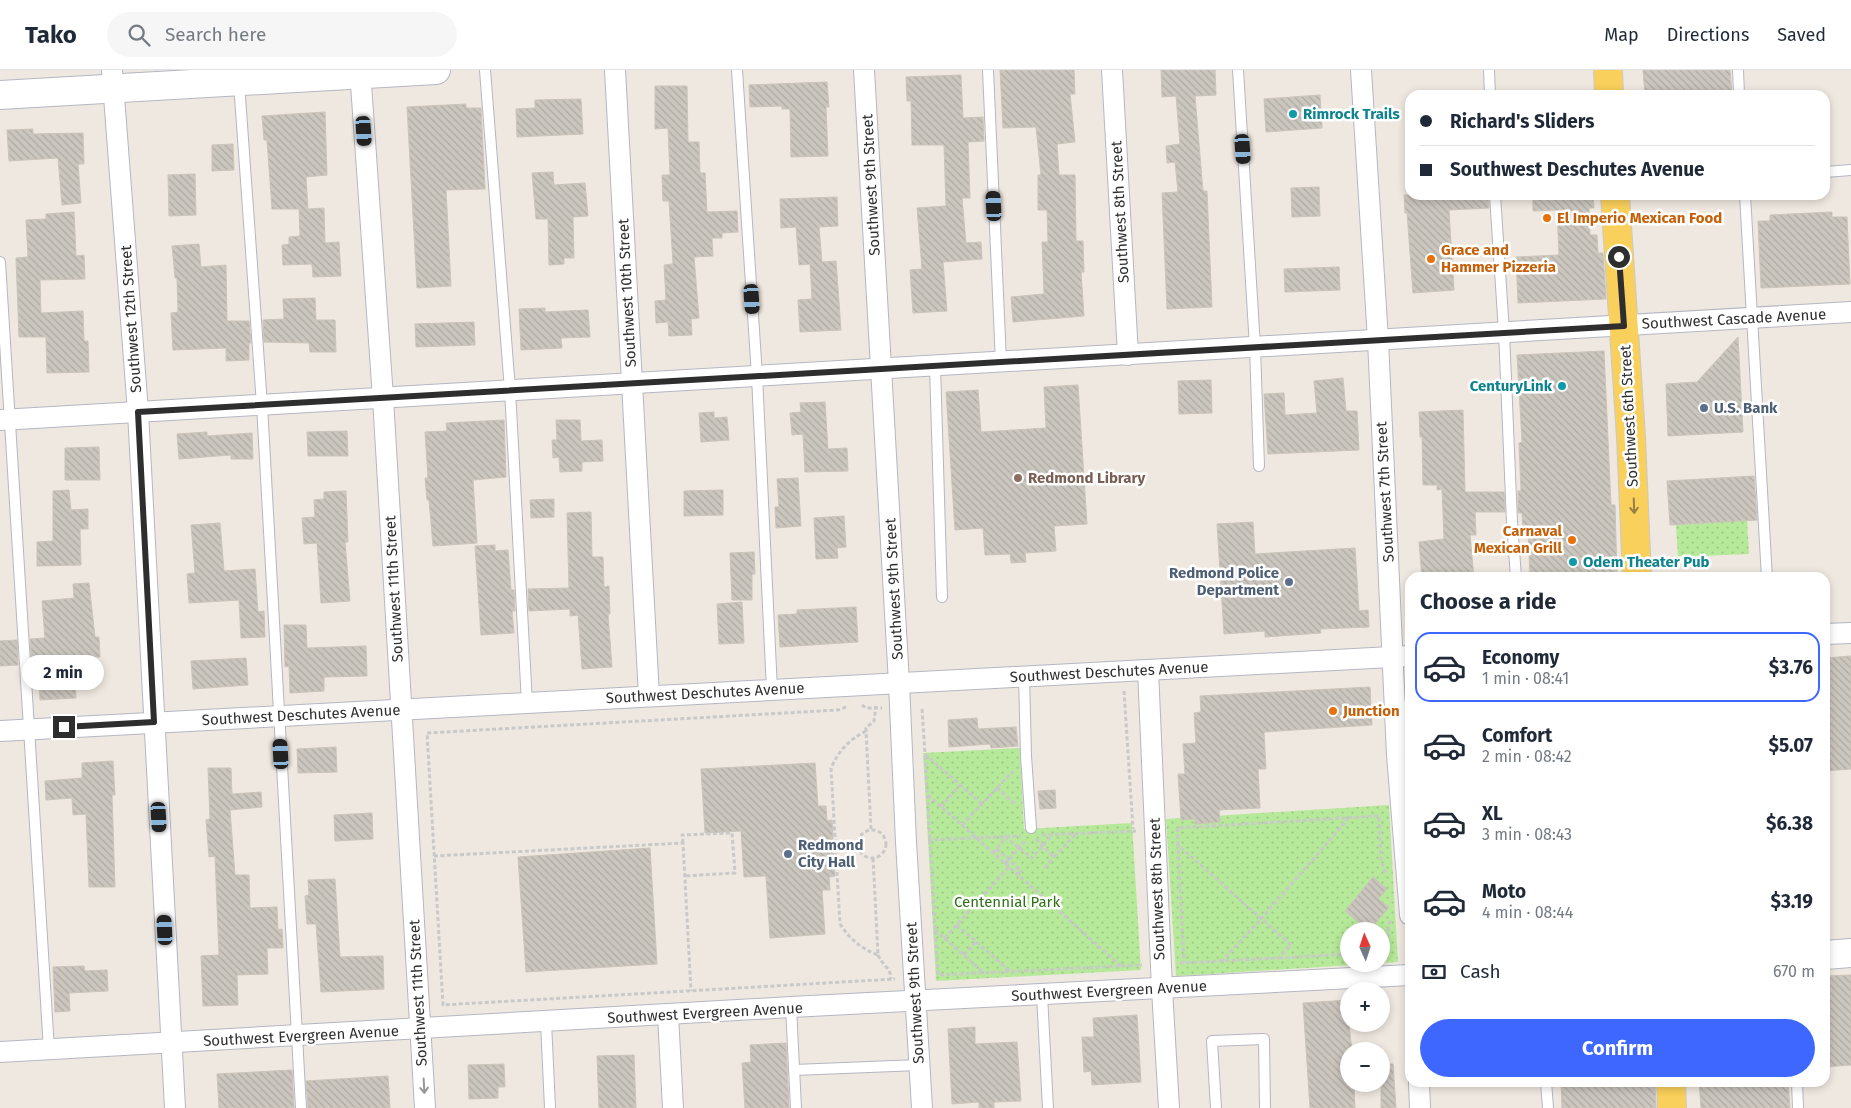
<!DOCTYPE html>
<meta charset="utf-8">
<style>
body{margin:0;font-family:"Fira Sans",sans-serif;background:#f6f6f7;color:#1f2937;height:100vh;display:flex;flex-direction:column;font-size:19px;white-space:nowrap}
*{box-sizing:border-box;margin:0}
p{font-size:16px;color:#747a83}
.icon{flex:none;width:28px;height:28px;fill:none;stroke:currentColor;stroke-width:2;stroke-linecap:round;stroke-linejoin:round}
.map{position:relative;flex:1;overflow:hidden}
.sheet{position:absolute;left:1405px;top:502px;width:425px;height:515px;display:flex;flex-direction:column;background:#fff;border-radius:15px;box-shadow:0 2px 8px #0003}
.sheet>*{flex:none}
.guide{position:absolute;left:1405px;top:20px;width:425px;height:110px;border-radius:15px;box-shadow:0 2px 8px #0003;display:grid;align-content:center;height:110px;padding:0 15px;background:#fff}
.needle{width:32px;rotate:357deg}
.tools{position:absolute;left:1340px;top:852px;display:grid;gap:10px}
.tools a{display:grid;place-items:center;width:50px;height:50px;border-radius:50%;background:#fff;box-shadow:0 2px 8px #0003;font-size:25px}
.end{position:absolute;width:22px;height:22px;margin:-11px;border:6px solid #2e2e2e;background:#fff;box-shadow:0 0 0 2px #fff}
.from{border-radius:50%}
.bubble{position:absolute;height:35px;border-radius:18px;background:#fff;box-shadow:0 2px 8px #0003;font-size:16px;font-weight:700;line-height:35px;text-align:center}
.car{position:absolute;width:15px;height:30px;margin:-15px -8px;border-radius:6px;box-shadow:0 0 4px 1px #0007;background:linear-gradient(#222 24%,#8ab4d8 0 40%,#222 0 76%,#8ab4d8 0 86%,#222 0)}
.guide b{display:flex;align-items:center;gap:18px;height:48px;font-size:19px}
.guide b+b{border-top:1px solid #e0e1e3}
.guide i{width:12px;height:12px;background:#1f2937}
ul{padding:0;list-style:none}
li{display:flex;align-items:center;gap:15px;height:70px;margin:0 10px 8px;padding:0 5px;border:2px solid transparent;border-radius:15px}
li div{flex:1}
li b{display:block;font-size:19px}
li em{font-style:normal;font-weight:700}
li.on{border-color:#3d67ff}
li>.icon{width:45px;height:45px;stroke-width:1.5}
h2{padding:0 15px;font-size:22px;line-height:60px}
.pay{display:flex;align-items:center;gap:12px;height:55px;padding:0 15px;font-size:19px}
.pay p{margin-inline-start:auto}
.button{display:flex;gap:10px;margin-top:auto;padding:10px 15px}
.button a{flex:1;height:58px;border-radius:30px;background:#3d67ff;color:#fff;font-size:20px;font-weight:700;line-height:58px;text-align:center}
header{display:flex;align-items:center;gap:30px;box-sizing:border-box;height:70px;padding:0 25px;background:#fff;border-bottom:1px solid #e0e1e3}
header strong{font-size:24px}
nav{display:flex;gap:28px;margin-inline-start:auto;font-size:18px}
.search{width:350px;height:45px;background:#f6f6f7;display:flex;align-items:center;gap:12px;box-sizing:border-box;padding:0 18px;border-radius:28px;color:#747a83;font-size:19px}
.map>svg:first-child{display:block}
</style>
<header>
<strong>Tako</strong>
<div class="search"><svg class="icon" aria-label="search" viewBox="0 0 24 24"><circle cx="10" cy="10" r="6"/><path d="M15 15l6 6"/></svg>Search here</div>
<nav><a>Map</a><a>Directions</a><a>Saved</a></nav>
</header>
<div class="map">
<svg width="1851" height="1038" viewBox="0 0 1851 1038">
<defs>
<pattern id="park-dots" width="8" height="8" patternUnits="userSpaceOnUse" patternTransform="scale(1.25)"><rect width="8" height="8" fill="#b7e99a"/><path d="M2 2h.1M6 6h.1" fill="none" stroke="#9ec885" stroke-width="1.8" stroke-linecap="round"/></pattern>
<pattern id="building-back-hatch" width="6" height="6" patternUnits="userSpaceOnUse" patternTransform="scale(1.25)"><rect width="6" height="6" fill="#cbc6be"/><path d="M-1 5l2 2M0 0l6 6M5-1l2 2" fill="none" stroke="#afaaa4"/></pattern>
</defs>
<rect width="100%" height="100%" fill="#efe8e0"/>
<g fill="url(#park-dots)">
<polygon points="1747,450 1749,484 1678,487 1676,455"/>
<polygon points="1020,678 1024,759 1132,753 1141,900 936,911 923,683"/>
<polygon points="1389,735 1398,892 1381,893 1381,861 1349,861 1349,894 1369,894 1176,906 1166,749"/>
</g>
<g fill="url(#building-back-hatch)" stroke="#ccc4b9">
<polygon points="1000,0 1074,0 1075,24 1070,24 1075,72 1057,74 1059,105 1075,105 1076,171 1083,171 1084,202 1081,202 1084,246 1013,252 1011,227 1044,224 1042,172 1048,172 1047,140 1038,140 1038,105 1041,105 1036,57 1003,58"/>
<polygon points="1161,0 1215,0 1216,25 1195,26 1203,121 1207,121 1212,237 1167,239 1162,123 1178,122 1175,92 1167,93 1166,76 1180,74 1176,26 1162,27"/>
<polygon points="1643,0 1730,0 1732,25 1645,25"/>
<polygon points="961,5 963,48 983,47 984,71 968,72 970,128 962,128 966,173 981,172 982,189 943,192 947,241 913,243 910,200 922,199 917,138 946,136 944,75 912,75 911,31 907,31 906,7"/>
<polygon points="827,12 829,37 826,37 828,86 791,87 790,39 782,39 782,36 750,37 749,15"/>
<polygon points="655,16 687,16 688,72 699,72 700,103 705,103 707,142 737,141 738,162 722,163 722,168 712,168 713,186 694,187 699,248 691,249 692,265 669,266 668,252 656,253 655,231 666,230 664,195 673,194 669,131 663,131 662,105 670,105 668,58 655,59"/>
<polygon points="1320,25 1322,58 1266,62 1264,29"/>
<polygon points="581,29 583,64 517,67 516,39 535,38 535,30"/>
<polygon points="466,34 466,38 481,38 485,119 446,120 451,216 417,218 407,37"/>
<polygon points="325,42 327,105 306,107 308,139 324,138 325,173 339,172 341,206 313,207 312,194 283,195 282,175 289,174 289,167 300,166 299,139 272,139 267,70 264,70 262,46"/>
<polygon points="33,59 33,64 83,63 84,94 78,94 81,133 62,135 58,88 9,91 7,60"/>
<polygon points="233,74 234,100 212,101 212,75"/>
<polygon points="553,102 554,115 585,113 588,146 573,147 574,188 564,188 564,194 549,195 548,149 536,149 532,103"/>
<polygon points="195,104 196,145 169,146 168,105"/>
<polygon points="1319,117 1320,146 1292,147 1291,118"/>
<polygon points="1404,125 1488,125 1489,138 1449,140 1454,220 1413,223 1407,143 1405,143"/>
<polygon points="1533,125 1593,125 1594,138 1589,138 1590,165 1597,165 1598,183 1603,183 1606,229 1518,233 1516,187 1559,185 1557,140 1533,141"/>
<polygon points="837,127 838,156 819,157 822,192 836,191 841,260 800,262 798,230 812,229 810,194 799,195 796,157 781,158 780,129"/>
<polygon points="74,142 76,186 84,185 85,209 40,210 41,243 83,241 84,271 88,271 89,302 47,303 46,267 19,267 16,188 28,187 26,150 46,149 46,144"/>
<polygon points="1832,142 1832,147 1847,147 1850,214 1761,218 1758,151 1770,151 1770,145"/>
<polygon points="199,174 201,197 226,195 227,251 249,251 251,273 249,273 249,290 226,291 226,278 173,280 171,243 178,242 177,208 175,208 172,176"/>
<polygon points="1339,197 1340,220 1285,222 1284,199"/>
<polygon points="315,228 316,250 335,250 336,282 310,282 309,273 264,272 263,250 284,249 283,229"/>
<polygon points="545,238 545,242 588,240 590,267 561,268 562,278 521,280 519,239"/>
<polygon points="474,252 475,275 416,277 415,254"/>
<polygon points="1738,267 1743,362 1668,366 1666,314 1697,312"/>
<polygon points="1604,281 1611,435 1615,435 1617,503 1530,507 1528,461 1523,461 1522,443 1518,443 1518,421 1521,421 1519,373 1522,372 1517,285"/>
<polygon points="1343,308 1346,341 1357,341 1359,380 1268,384 1264,324 1284,323 1285,345 1317,343 1314,311"/>
<polygon points="1211,310 1212,343 1179,344 1178,311"/>
<polygon points="1078,315 1087,454 1054,456 1056,481 1025,483 1026,492 1011,493 1010,484 985,485 983,458 955,460 946,322 978,320 981,362 1046,358 1044,317"/>
<polygon points="825,332 828,379 847,378 848,401 805,402 803,364 792,365 790,343 801,342 800,333"/>
<polygon points="1463,340 1465,422 1504,422 1505,442 1475,442 1476,465 1470,465 1474,508 1422,508 1419,472 1444,469 1442,419 1437,420 1437,415 1423,415 1422,367 1420,367 1419,342"/>
<polygon points="714,342 714,348 727,347 729,370 701,372 699,343"/>
<polygon points="504,350 506,407 473,410 477,473 433,476 429,430 427,430 425,408 428,408 425,362 447,361 446,353"/>
<polygon points="556,350 580,350 581,371 602,370 603,391 582,392 582,401 560,402 559,387 553,388 552,370 557,370"/>
<polygon points="347,361 348,386 308,386 307,362"/>
<polygon points="207,362 207,366 252,363 253,389 231,389 231,385 179,389 177,364"/>
<polygon points="99,377 100,410 65,410 65,378"/>
<polygon points="1754,406 1757,450 1670,455 1667,411"/>
<polygon points="798,408 801,456 776,458 775,437 779,437 777,409"/>
<polygon points="69,420 71,440 88,439 88,459 80,459 81,495 37,496 37,472 53,471 53,421"/>
<polygon points="723,420 723,445 684,446 684,421"/>
<polygon points="346,421 348,472 345,472 350,531 321,533 317,473 304,474 302,448 315,447 314,430 324,429 324,422"/>
<polygon points="554,429 554,447 531,448 530,430"/>
<polygon points="591,442 592,487 603,487 604,517 609,516 610,544 608,544 612,597 582,599 578,545 570,546 570,539 529,541 528,519 569,518 567,443"/>
<polygon points="844,446 846,477 837,478 838,488 816,489 814,448"/>
<polygon points="1253,452 1255,484 1355,478 1359,541 1368,540 1369,557 1320,559 1321,563 1265,567 1265,561 1224,564 1217,454"/>
<polygon points="220,453 224,501 255,499 258,542 264,541 265,567 241,568 239,530 189,533 187,504 195,503 191,455"/>
<polygon points="495,475 495,481 508,480 511,520 514,520 515,541 512,541 514,563 481,565 475,476"/>
<polygon points="754,482 755,504 752,504 752,530 732,530 730,483"/>
<polygon points="89,513 95,567 99,567 100,587 77,588 77,594 74,594 76,628 40,630 38,594 32,595 30,569 45,568 42,531 74,528 73,514"/>
<polygon points="742,532 744,573 719,574 717,534"/>
<polygon points="856,537 858,572 780,577 778,545 797,544 797,540"/>
<polygon points="284,555 306,555 307,578 366,576 367,606 324,607 324,621 290,623 289,596 285,597"/>
<polygon points="17,570 18,595 0,596 0,571"/>
<polygon points="1851,586 1851,699 1825,701 1825,588"/>
<polygon points="246,588 248,615 193,619 191,591"/>
<polygon points="1370,617 1372,655 1264,662 1266,699 1258,699 1260,738 1219,740 1220,752 1195,754 1195,749 1181,750 1178,704 1185,704 1183,674 1196,673 1194,643 1201,642 1200,626"/>
<polygon points="977,648 978,659 1016,657 1018,676 991,678 990,674 949,677 948,650"/>
<polygon points="336,677 337,702 298,703 297,679"/>
<polygon points="113,691 115,725 112,725 115,817 89,817 86,744 73,745 72,728 46,730 45,711 82,708 82,693"/>
<polygon points="815,693 818,736 826,736 827,751 832,750 835,806 829,807 830,820 822,820 825,864 770,868 766,806 744,807 741,761 705,763 701,699"/>
<polygon points="208,698 231,698 232,724 261,722 262,737 230,740 235,805 249,805 250,838 277,837 278,860 282,859 283,878 267,878 268,904 237,905 238,935 203,936 201,886 219,885 215,786 209,787 206,750 210,749"/>
<polygon points="1055,720 1056,738 1040,739 1038,721"/>
<polygon points="372,743 373,769 335,771 334,745"/>
<polygon points="650,778 657,894 526,902 518,787"/>
<polygon points="1373,807 1387,819 1378,829 1389,837 1369,861 1345,841"/>
<polygon points="335,809 340,887 383,886 384,919 321,922 316,854 307,854 305,826 309,825 308,810"/>
<polygon points="84,896 85,901 107,900 108,921 69,923 70,941 55,942 53,897"/>
<polygon points="1851,905 1851,995 1825,997 1825,906"/>
<polygon points="1349,930 1349,954 1352,981 1349,981 1349,1014 1354,1014 1355,1038 1310,1038 1303,933"/>
<polygon points="1137,945 1141,1012 1092,1015 1091,1001 1084,1002 1082,967 1094,967 1093,948"/>
<polygon points="975,957 975,974 1017,972 1021,1031 994,1032 994,1038 979,1038 979,1032 952,1034 948,959"/>
<polygon points="786,973 789,1038 745,1038 742,993 751,992 750,975"/>
<polygon points="634,985 636,1038 599,1038 597,986"/>
<polygon points="504,994 505,1017 498,1017 498,1028 469,1029 468,995"/>
<polygon points="1381,994 1393,994 1396,1038 1381,1038"/>
<polygon points="292,1000 294,1038 219,1038 217,1004"/>
<polygon points="388,1006 390,1038 308,1038 306,1011"/>
<polygon points="1561,1012 1655,1012 1656,1038 1562,1038"/>
<polygon points="1699,1012 1788,1012 1790,1038 1701,1038"/>
</g>
<g fill="none" stroke-linecap="round" stroke-linejoin="round">
<defs>
<g id="lane">
<polyline points="485,0 510,320 527,633"/>
<polyline points="737,0 757,306 772,620"/>
<polyline points="988,0 1001,292"/>
<polyline points="1238,0 1255,277 1259,396"/>
<polyline points="1489,0 1490,25"/>
<polyline points="1738,0 1739,25"/>
<polyline points="239,13 262,335 301,1038"/>
<polyline points="1825,102 1851,100"/>
<polyline points="1495,125 1504,262 1512,452 1516,508"/>
<polyline points="1745,125 1767,508"/>
<polyline points="0,192 49,980"/>
<polyline points="935,296 942,527"/>
<polyline points="1024,606 1026,686 1031,758"/>
<polyline points="1394,637 1410,636"/>
<polyline points="1042,925 1048,1038"/>
<polyline points="791,937 796,1038"/>
<polyline points="546,952 550,1038"/>
<polyline points="794,1000 919,995"/>
<polyline points="1546,1012 1548,1038"/>
<polyline points="1797,1012 1798,1038"/>
<polyline points="1216,1038 1212,971 1264,969 1265,1038"/>
</g>
<g id="street">
<polyline points="112,0 138,342 175,1038"/>
<polyline points="360,0 383,328 425,1038"/>
<polyline points="615,0 649,626"/>
<polyline points="864,0 899,613 906,772 922,1038"/>
<polyline points="1112,0 1128,285"/>
<polyline points="1361,0 1378,270 1397,685 1410,845"/>
<polyline points="0,350 1851,242"/>
<polyline points="1825,564 1851,563"/>
<polyline points="1148,600 1162,919 1169,1038"/>
<polyline points="0,661 1410,586"/>
<polyline points="668,945 673,1038"/>
<polyline points="0,982 791,937 1410,905"/>
<polyline points="1419,1012 1420,1038"/>
</g>
<g id="secondary">
<polyline points="0,25 436,0"/>
<polyline points="1825,885 1851,883"/>
</g>
<g id="primary">
<polyline points="1608,0 1609,25"/>
<polyline points="1615,125 1631,367 1637,508"/>
<polyline points="1671,1012 1672,1038"/>
</g>
</defs>
<use href="#lane" stroke="#b4b7c2" stroke-width="12"/>
<use href="#street" stroke="#b4b7c2" stroke-width="22"/>
<use href="#secondary" stroke="#b4b7c2" stroke-width="30"/>
<use href="#primary" stroke="#c9c9c9" stroke-width="30"/>
<g stroke="#c9c9c9" stroke-width="3" stroke-dasharray="4 2.5" stroke-linecap="butt">
<polyline points="1124,621 1133,759"/>
<polyline points="862,635 866,638 882,638"/>
<polyline points="846,637 838,640 427,663 443,935 895,909"/>
<polyline points="922,639 925,684"/>
<path d="M866,661C849,670 839,680 831,698L840,854C850,869 860,878 878,885L873,788"/>
<polyline points="997,718 1015,734"/>
<polyline points="928,725 1121,896"/>
<polyline points="982,734 925,684 938,905 1142,895"/>
<polyline points="941,737 960,715"/>
<polyline points="962,755 1013,701"/>
<polyline points="871,759 866,661 866,658 874,651 876,636"/>
<circle cx="872" cy="774" r="14"/>
<polyline points="1042,765 1136,761"/>
<polyline points="1036,769 1054,787 1075,765"/>
<polyline points="928,770 1021,766"/>
<polyline points="683,773 682,765 732,763 735,803 684,806"/>
<polyline points="835,775 858,774"/>
<polyline points="1178,775 1177,758 1379,746 1381,789 1386,806"/>
<polyline points="997,779 1021,801 1018,804"/>
<polyline points="993,783 1006,767 1032,788 1052,765"/>
<polyline points="434,786 683,773 691,921"/>
<polyline points="1005,794 1026,770"/>
<polyline points="1045,798 1054,787"/>
<polyline points="957,855 1011,902"/>
<polyline points="935,860 983,902"/>
<polyline points="945,868 1009,797"/>
<polyline points="1381,882 1386,882 1390,849"/>
<path d="M878,885C882,895 891,898 891,909"/>
<polyline points="964,885 976,872"/>
<polyline points="1279,888 1349,884"/>
<polyline points="1221,892 1261,849 1348,749"/>
<polyline points="1180,893 1279,888 1291,875 1178,775 1184,893"/>
</g>
<use href="#lane" stroke="#fff" stroke-width="10"/>
<use href="#street" stroke="#fff" stroke-width="20"/>
<use href="#secondary" stroke="#fff" stroke-width="28"/>
<use href="#primary" stroke="#f9d05b" stroke-width="28"/>
</g>
<defs><path id="oneway-shaft" d="M-6 0H5M1.5-3L5.5 0L1.5 3" fill="none" stroke-width="1.6" stroke-linecap="round" stroke-linejoin="round" transform="scale(1.25)"/></defs>
<use stroke="#947f44" href="#oneway-shaft" transform="translate(1634 436) rotate(88)"/>
<use stroke="#969696" href="#oneway-shaft" transform="translate(424 1016) rotate(87)"/>
<g fill="none" stroke-linecap="round" stroke-linejoin="round">
<polyline stroke="#2e2e2e" stroke-width="6" points="64,657 154,652 138,342 1624,256 1619,187"/>
</g>
<g fill="#0f9aa8" stroke="#fff" stroke-width="2">
<circle cx="1293" cy="44" r="5"/>
<circle cx="1562" cy="316" r="5"/>
<circle cx="1573" cy="492" r="5"/>
</g>
<g fill="#e8710a" stroke="#fff" stroke-width="2">
<circle cx="1547" cy="148" r="5"/>
<circle cx="1431" cy="189" r="5"/>
<circle cx="1572" cy="470" r="5"/>
<circle cx="1333" cy="641" r="5"/>
</g>
<g fill="#5c6f8a" stroke="#fff" stroke-width="2">
<circle cx="1704" cy="338" r="5"/>
<circle cx="1289" cy="512" r="5"/>
<circle cx="788" cy="784" r="5"/>
</g>
<circle fill="#8d6e63" stroke="#fff" stroke-width="2" cx="1018" cy="408" r="5"/>
<g text-anchor="middle" dominant-baseline="central" stroke-width="5" stroke-linejoin="round" paint-order="stroke">
<g font-size="15" font-weight="bold" fill="#0d838f" stroke="#fff" text-anchor="start">
<text x="1303" y="44">Rimrock Trails</text>
<text x="1552" y="316" text-anchor="end">CenturyLink</text>
<text x="1583" y="492">Odem Theater Pub</text>
</g>
<g font-size="15" fill="#2e2e2e" stroke="#fff">
<text transform="translate(871 115) rotate(-93)">Southwest 9th Street</text>
<text transform="translate(1120 142) rotate(-93)">Southwest 8th Street</text>
<text transform="translate(627 223) rotate(-93)">Southwest 10th Street</text>
<text transform="translate(131 249) rotate(-94)">Southwest 12th Street</text>
<text transform="translate(1734 249) rotate(-3)">Southwest Cascade Avenue</text>
<text transform="translate(1629 346) rotate(-93)">Southwest 6th Street</text>
<text transform="translate(1385 422) rotate(-93)">Southwest 7th Street</text>
<text transform="translate(394 519) rotate(-93)">Southwest 11th Street</text>
<text transform="translate(894 519) rotate(-93)">Southwest 9th Street</text>
<text transform="translate(1109 602) rotate(-3)">Southwest Deschutes Avenue</text>
<text transform="translate(705 623) rotate(-3)">Southwest Deschutes Avenue</text>
<text transform="translate(301 645) rotate(-3)">Southwest Deschutes Avenue</text>
<text transform="translate(1157 819) rotate(-92)">Southwest 8th Street</text>
<text transform="translate(1109 921) rotate(-3)">Southwest Evergreen Avenue</text>
<text transform="translate(418 923) rotate(-93)">Southwest 11th Street</text>
<text transform="translate(915 923) rotate(-93)">Southwest 9th Street</text>
<text transform="translate(705 943) rotate(-3)">Southwest Evergreen Avenue</text>
<text transform="translate(301 966) rotate(-3)">Southwest Evergreen Avenue</text>
</g>
<g font-size="15" font-weight="bold" fill="#c56008" stroke="#fff" text-anchor="start">
<text x="1557" y="148">El Imperio Mexican Food</text>
<text x="1441" y="180">Grace and<tspan x="1441" dy="17">Hammer Pizzeria</tspan></text>
<text x="1562" y="461" text-anchor="end">Carnaval<tspan x="1562" dy="17">Mexican Grill</tspan></text>
<text x="1343" y="641">Junction</text>
</g>
<g font-size="15" font-weight="bold" fill="#4e5e75" stroke="#fff" text-anchor="start">
<text x="1714" y="338">U.S. Bank</text>
<text x="1279" y="503" text-anchor="end">Redmond Police<tspan x="1279" dy="17">Department</tspan></text>
<text x="798" y="775">Redmond<tspan x="798" dy="17">City Hall</tspan></text>
</g>
<g font-size="15" font-weight="bold" fill="#785e54" stroke="#fff" text-anchor="start">
<text x="1028" y="408">Redmond Library</text>
</g>
<g font-size="15" fill="#2c7217" stroke="#fff">
<text x="1007" y="832">Centennial Park</text>
</g>
</g>
</svg>
<div class="tools">
<a><svg class="needle" viewBox="-14 -14 28 28"><path d="M0-13l5 13h-10z" fill="#e53935"/><path d="M0 13l5-13h-10z" fill="#747a83"/></svg></a>
<a>+</a>
<a>−</a>
</div>
<i class="end from" style="left:1619px;top:187px"></i>
<i class="end" style="left:64px;top:657px"></i>
<div class="bubble" style="left:22px;top:585px;width:82px">2 min</div>
<i class="car" style="left:364px;top:61px;rotate:176deg"></i>
<i class="car" style="left:1243px;top:79px;rotate:176deg"></i>
<i class="car" style="left:994px;top:136px;rotate:357deg"></i>
<i class="car" style="left:752px;top:229px;rotate:176deg"></i>
<i class="car" style="left:281px;top:684px;rotate:357deg"></i>
<i class="car" style="left:159px;top:747px;rotate:177deg"></i>
<i class="car" style="left:165px;top:860px;rotate:357deg"></i>
<div class="guide">
<b><i class="from"></i>Richard's Sliders</b>
<b><i></i>Southwest Deschutes Avenue</b>
</div>
<section class="sheet">
<h2>Choose a ride</h2>
<ul>
<li class="on"><svg class="icon" aria-label="car" viewBox="0 0 24 24"><path d="M5 17H2v-5l4-1 3-4h7l3 4 3 1v5h-3M9 17h6M6 11h13"/><circle cx="7" cy="17" r="2"/><circle cx="17" cy="17" r="2"/></svg><div><b>Economy</b><p>1 min · 08:41</p></div><em>$3.76</em></li>
<li><svg class="icon" aria-label="car" viewBox="0 0 24 24"><path d="M5 17H2v-5l4-1 3-4h7l3 4 3 1v5h-3M9 17h6M6 11h13"/><circle cx="7" cy="17" r="2"/><circle cx="17" cy="17" r="2"/></svg><div><b>Comfort</b><p>2 min · 08:42</p></div><em>$5.07</em></li>
<li><svg class="icon" aria-label="car" viewBox="0 0 24 24"><path d="M5 17H2v-5l4-1 3-4h7l3 4 3 1v5h-3M9 17h6M6 11h13"/><circle cx="7" cy="17" r="2"/><circle cx="17" cy="17" r="2"/></svg><div><b>XL</b><p>3 min · 08:43</p></div><em>$6.38</em></li>
<li><svg class="icon" aria-label="car" viewBox="0 0 24 24"><path d="M5 17H2v-5l4-1 3-4h7l3 4 3 1v5h-3M9 17h6M6 11h13"/><circle cx="7" cy="17" r="2"/><circle cx="17" cy="17" r="2"/></svg><div><b>Moto</b><p>4 min · 08:44</p></div><em>$3.19</em></li>
</ul>
<div class="pay"><svg class="icon" aria-label="cash" viewBox="0 0 24 24"><path d="M3 7h18v10H3z"/><circle cx="12" cy="12" r="2"/></svg>Cash<p>670 m</p></div>
<div class="button"><a>Confirm</a></div>
</section>
</div>
